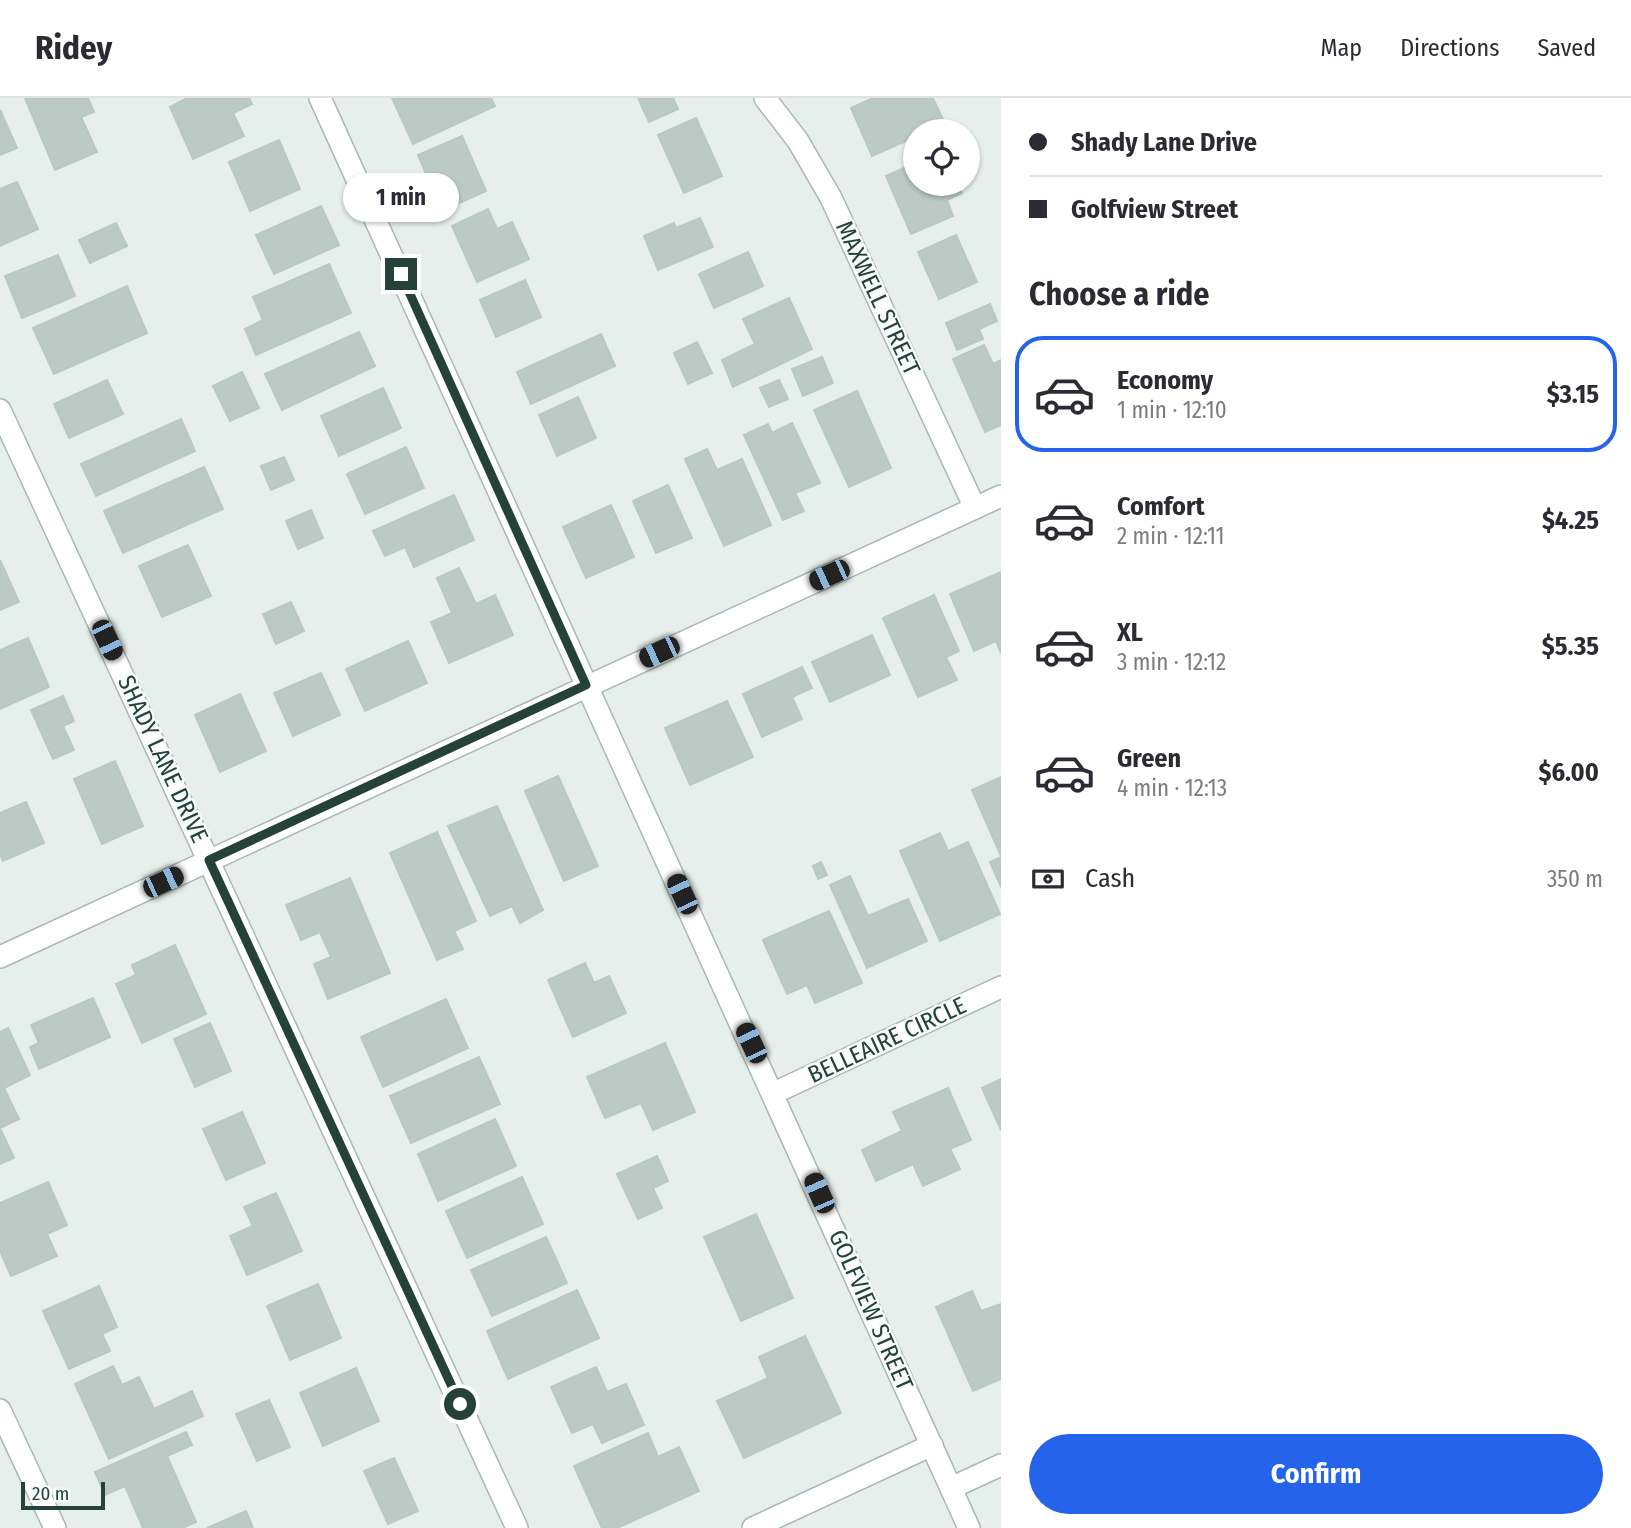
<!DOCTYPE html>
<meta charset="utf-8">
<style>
body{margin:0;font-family:"Fira Sans Condensed",sans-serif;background:#f2f2f3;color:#2b2b33;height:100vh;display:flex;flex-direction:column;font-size:26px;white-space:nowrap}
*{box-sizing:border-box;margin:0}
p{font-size:23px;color:#7c7c81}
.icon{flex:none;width:38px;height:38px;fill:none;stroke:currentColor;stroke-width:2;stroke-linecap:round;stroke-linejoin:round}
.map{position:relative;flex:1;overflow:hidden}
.panel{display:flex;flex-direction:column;background:#fff;width:630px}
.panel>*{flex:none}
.banner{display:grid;align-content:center;height:154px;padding:0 28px;background:#fff}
.buttons{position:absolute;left:903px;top:21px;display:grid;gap:14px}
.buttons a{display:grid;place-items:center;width:77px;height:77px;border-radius:50%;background:#fff;box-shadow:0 2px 5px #0004;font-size:35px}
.scale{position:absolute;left:21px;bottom:18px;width:84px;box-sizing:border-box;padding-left:7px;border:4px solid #24423a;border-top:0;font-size:19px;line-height:24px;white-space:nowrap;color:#24423a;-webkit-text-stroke:5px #f7fbf9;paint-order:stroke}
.end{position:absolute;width:32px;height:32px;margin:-16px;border:9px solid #24423a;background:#fff;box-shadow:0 0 0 4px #fff}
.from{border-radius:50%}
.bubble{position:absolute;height:49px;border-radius:24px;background:#fff;box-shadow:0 2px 5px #0004;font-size:23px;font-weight:700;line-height:49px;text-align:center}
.car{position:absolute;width:21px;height:42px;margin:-21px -10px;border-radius:9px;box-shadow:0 0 5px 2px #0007;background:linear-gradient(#222 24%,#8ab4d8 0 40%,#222 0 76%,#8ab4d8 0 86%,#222 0)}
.banner b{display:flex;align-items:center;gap:24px;height:66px;font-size:26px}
.banner b+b{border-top:2px solid #e1e1e2}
.banner i{width:18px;height:18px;background:#2b2b33}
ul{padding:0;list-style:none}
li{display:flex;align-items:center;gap:21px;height:116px;margin:0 14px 10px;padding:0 14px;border:4px solid transparent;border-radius:28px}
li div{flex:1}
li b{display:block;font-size:26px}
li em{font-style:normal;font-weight:700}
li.on{border-color:#2563eb}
li>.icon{width:63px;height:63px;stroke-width:1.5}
h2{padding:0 28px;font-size:32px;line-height:84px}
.pay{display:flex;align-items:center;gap:18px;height:77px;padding:0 28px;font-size:26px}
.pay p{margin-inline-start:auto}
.button{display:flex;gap:14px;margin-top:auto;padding:14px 28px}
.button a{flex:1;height:80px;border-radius:42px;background:#2563eb;color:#fff;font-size:28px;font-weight:700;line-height:80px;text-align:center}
header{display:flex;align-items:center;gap:42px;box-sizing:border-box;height:98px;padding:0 35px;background:#fff;border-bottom:2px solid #e1e1e2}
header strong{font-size:33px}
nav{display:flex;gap:38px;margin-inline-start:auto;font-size:24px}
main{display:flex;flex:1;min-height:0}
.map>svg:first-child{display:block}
</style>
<header>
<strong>Ridey</strong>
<nav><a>Map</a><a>Directions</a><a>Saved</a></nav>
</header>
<main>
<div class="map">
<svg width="1001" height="1430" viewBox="0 0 1001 1430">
<rect width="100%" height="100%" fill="#e6efeb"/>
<g fill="#bbcac4" stroke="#b8c9c2" stroke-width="2">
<polygon points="25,0 88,0 94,14 81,19 97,54 55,72"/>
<polygon points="187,0 249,0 252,6 233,15 244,38 193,61 170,9"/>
<polygon points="392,0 491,0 495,8 413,46"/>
<polygon points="638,0 673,0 678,11 649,24"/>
<polygon points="873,0 933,0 945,26 928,33 915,33 915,39 872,58 851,10"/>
<polygon points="0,12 17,50 0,57"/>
<polygon points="696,20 722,78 684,95 658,37"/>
<polygon points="462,38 486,93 442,113 418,57"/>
<polygon points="279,42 300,91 250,113 229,64"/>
<polygon points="915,65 915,86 957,86 962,95 947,102 953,118 911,136 886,78"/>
<polygon points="17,84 38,131 0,148 0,91"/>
<polygon points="321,108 339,147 274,176 256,137"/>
<polygon points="488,111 497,131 512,124 529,161 477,184 452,128"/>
<polygon points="700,120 713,149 658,172 644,138 674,125 676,130"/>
<polygon points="116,125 127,148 90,165 79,142"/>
<polygon points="956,137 977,184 939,201 918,154"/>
<polygon points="748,154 763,188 714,210 699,176"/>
<polygon points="58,157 75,198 22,220 5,178"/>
<polygon points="329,166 351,215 256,257 245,231 263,222 253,199"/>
<polygon points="525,182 541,219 496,239 480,202"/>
<polygon points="127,188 147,235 54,276 33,230"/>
<polygon points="789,200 812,251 733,289 722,262 755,246 743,221"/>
<polygon points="990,206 997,223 979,231 983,241 957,252 946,225"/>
<polygon points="359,234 375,268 282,312 265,276"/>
<polygon points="601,236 615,268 531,306 517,274"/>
<polygon points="697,244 712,275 688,286 674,255"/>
<polygon points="984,247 993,266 1001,262 1001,327 985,334 953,261"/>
<polygon points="822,259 833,285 803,298 792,271"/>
<polygon points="242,274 259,310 230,323 213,288"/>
<polygon points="107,282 123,316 69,340 54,306"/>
<polygon points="779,282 788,301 769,309 760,290"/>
<polygon points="383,290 401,330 339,358 321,318"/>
<polygon points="857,293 891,370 849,389 814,312"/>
<polygon points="578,299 596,340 557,358 539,317"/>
<polygon points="181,321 195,353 96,398 81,366"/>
<polygon points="792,325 820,385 795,395 804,413 783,422 744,337 768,326 772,335"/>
<polygon points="406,349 424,390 365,416 347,376"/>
<polygon points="707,351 717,372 742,361 771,427 724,448 685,361"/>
<polygon points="284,359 294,382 271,392 261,368"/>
<polygon points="204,369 223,411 123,455 104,413"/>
<polygon points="668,387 692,440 656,455 633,403"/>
<polygon points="454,397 474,442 414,469 405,449 385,458 373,433"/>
<polygon points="611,407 634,459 586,480 563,429"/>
<polygon points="311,412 323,440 298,451 286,423"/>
<polygon points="188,447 211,498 162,519 139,468"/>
<polygon points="0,462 19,504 0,512"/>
<polygon points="459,470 476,506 495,497 513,537 449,565 431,524 452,515 437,480"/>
<polygon points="1001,474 1001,555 996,543 974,553 950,496"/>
<polygon points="934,497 959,553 946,559 957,582 918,599 883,520"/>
<polygon points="291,504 304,533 276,546 263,516"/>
<polygon points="872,537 890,577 830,604 812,564"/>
<polygon points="28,540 49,589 0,611 0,552"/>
<polygon points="408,543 427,585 365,613 346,571"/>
<polygon points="802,569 812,590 792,599 802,621 762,639 743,596"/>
<polygon points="321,575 340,617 293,638 274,595"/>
<polygon points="240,596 266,653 220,674 195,617"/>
<polygon points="63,598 74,623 63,628 74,652 53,661 31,612"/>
<polygon points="727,603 753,659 690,687 665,630"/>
<polygon points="115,663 143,728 102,746 74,681"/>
<polygon points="558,678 598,768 564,783 525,693"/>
<polygon points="1001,679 1001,758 972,692"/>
<polygon points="26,704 44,745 3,763 0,756 0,715"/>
<polygon points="497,708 543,812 520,825 512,808 490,818 448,728"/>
<polygon points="437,734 476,823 454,833 463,851 437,862 390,755"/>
<polygon points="940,735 948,753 968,744 1000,816 940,843 900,753"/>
<polygon points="1001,759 1001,789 990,764"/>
<polygon points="821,764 827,777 818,781 813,768"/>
<polygon points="850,778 868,818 908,801 927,843 867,870 830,787"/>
<polygon points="350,780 390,875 328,901 314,866 331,859 320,834 301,842 286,807"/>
<polygon points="829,813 862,885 815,905 807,887 787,896 763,842"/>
<polygon points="175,847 206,916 142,945 116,886 136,877 132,867"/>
<polygon points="585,865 594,885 609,878 626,915 573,939 548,882"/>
<polygon points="93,900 110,939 39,971 30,949 39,945 31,927"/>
<polygon points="446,901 468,950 383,989 361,939"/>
<polygon points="210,925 231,973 195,989 174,941"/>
<polygon points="8,930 30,977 4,990 19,1021 0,1030 14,1060 0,1066 0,934"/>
<polygon points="665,945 695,1014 653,1032 641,1005 605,1020 587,979"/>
<polygon points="479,959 500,1006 411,1045 390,998"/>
<polygon points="1001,981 1001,1032 982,990"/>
<polygon points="948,990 971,1042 950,1051 960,1071 923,1088 913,1066 876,1083 862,1052 902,1033 893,1014"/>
<polygon points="242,1014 265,1065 226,1082 203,1031"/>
<polygon points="495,1021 516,1068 438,1103 418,1056"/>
<polygon points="657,1058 668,1083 653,1090 662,1110 638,1121 617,1076"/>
<polygon points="522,1079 543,1126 467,1160 446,1113"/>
<polygon points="48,1084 67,1127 47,1136 57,1158 11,1178 0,1153 0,1105"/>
<polygon points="276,1095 302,1153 247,1177 230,1138 253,1128 244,1109"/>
<polygon points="756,1116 793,1200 741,1223 704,1139"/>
<polygon points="546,1139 567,1185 492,1218 471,1172"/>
<polygon points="318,1186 341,1240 290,1262 267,1208"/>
<polygon points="99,1188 117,1229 102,1236 110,1253 69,1271 43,1213"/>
<polygon points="577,1192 599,1240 508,1281 487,1233"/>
<polygon points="972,1193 981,1213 1001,1206 1001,1281 973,1293 936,1209"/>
<polygon points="805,1238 841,1315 744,1360 717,1303 768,1280 759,1259"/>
<polygon points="113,1268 122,1287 139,1279 154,1311 192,1293 203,1318 109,1361 75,1286"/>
<polygon points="596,1269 607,1294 626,1286 644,1327 602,1345 593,1326 572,1335 551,1289"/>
<polygon points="356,1270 379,1323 323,1348 300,1295"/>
<polygon points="269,1302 290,1349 257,1363 236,1316"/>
<polygon points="186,1334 192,1347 167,1358 196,1424 182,1430 143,1430 125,1388 105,1397 95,1374"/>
<polygon points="648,1335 658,1359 679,1349 699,1393 617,1430 602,1430 574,1368"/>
<polygon points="394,1360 418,1413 388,1426 364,1373"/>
<polygon points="246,1413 253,1430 207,1430"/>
</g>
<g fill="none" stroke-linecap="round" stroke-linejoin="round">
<defs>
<g id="minor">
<polyline points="320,0 969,1430"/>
<polyline points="765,0 798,43 831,100 975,410"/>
<polyline points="0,312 517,1430"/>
<polyline points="774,995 1001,889"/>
<polyline points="0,1312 55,1430"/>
<polyline points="951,1390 1001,1367"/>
<polyline points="753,1430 932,1347"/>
</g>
<polyline id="tertiary" points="0,859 1001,398"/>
</defs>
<use href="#minor" stroke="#a8b8b2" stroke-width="24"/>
<use href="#tertiary" stroke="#a8b8b2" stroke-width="24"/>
<use href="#minor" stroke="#fff" stroke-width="21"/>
<use href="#tertiary" stroke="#fff" stroke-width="21"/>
</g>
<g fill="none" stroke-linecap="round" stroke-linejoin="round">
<polyline stroke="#24423a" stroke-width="9" points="401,176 586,587 209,762 460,1306"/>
</g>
<g text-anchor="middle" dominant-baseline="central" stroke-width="5" stroke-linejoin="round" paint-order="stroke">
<g font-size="24" fill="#24423a" stroke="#f7fbf9">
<text transform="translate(878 200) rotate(65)">MAXWELL STREET</text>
<text transform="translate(163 661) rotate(65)">SHADY LANE DRIVE</text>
<text transform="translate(887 942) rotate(-25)">BELLEAIRE CIRCLE</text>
<text transform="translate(871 1212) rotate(66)">GOLFVIEW STREET</text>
</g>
</g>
</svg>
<div class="buttons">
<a><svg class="icon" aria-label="locate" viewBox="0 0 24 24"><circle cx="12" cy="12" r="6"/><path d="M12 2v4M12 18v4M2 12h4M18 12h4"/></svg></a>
</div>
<div class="scale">20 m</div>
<i class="end from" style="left:460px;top:1306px"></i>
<i class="end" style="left:401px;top:176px"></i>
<div class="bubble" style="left:343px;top:75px;width:116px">1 min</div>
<i class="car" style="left:829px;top:477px;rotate:245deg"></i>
<i class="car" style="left:107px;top:542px;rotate:155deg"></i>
<i class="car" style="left:659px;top:554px;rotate:245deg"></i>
<i class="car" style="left:163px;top:784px;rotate:65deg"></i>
<i class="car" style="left:682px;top:796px;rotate:335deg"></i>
<i class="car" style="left:751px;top:945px;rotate:335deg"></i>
<i class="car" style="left:819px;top:1095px;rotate:336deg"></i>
</div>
<section class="panel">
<div class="banner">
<b><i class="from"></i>Shady Lane Drive</b>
<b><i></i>Golfview Street</b>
</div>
<h2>Choose a ride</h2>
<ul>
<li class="on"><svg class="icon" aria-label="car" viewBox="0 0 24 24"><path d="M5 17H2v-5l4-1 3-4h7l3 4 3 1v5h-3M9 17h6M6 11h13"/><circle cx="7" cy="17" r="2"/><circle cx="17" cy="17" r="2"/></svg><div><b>Economy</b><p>1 min · 12:10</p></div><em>$3.15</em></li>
<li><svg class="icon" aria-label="car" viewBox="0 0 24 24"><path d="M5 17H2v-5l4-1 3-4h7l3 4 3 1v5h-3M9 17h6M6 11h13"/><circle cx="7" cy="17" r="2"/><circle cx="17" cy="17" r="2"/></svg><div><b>Comfort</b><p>2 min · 12:11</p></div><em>$4.25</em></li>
<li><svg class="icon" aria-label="car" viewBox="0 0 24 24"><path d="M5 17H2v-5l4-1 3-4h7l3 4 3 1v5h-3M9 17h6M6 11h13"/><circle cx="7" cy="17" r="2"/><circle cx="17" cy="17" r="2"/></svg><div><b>XL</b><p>3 min · 12:12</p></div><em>$5.35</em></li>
<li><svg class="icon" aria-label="car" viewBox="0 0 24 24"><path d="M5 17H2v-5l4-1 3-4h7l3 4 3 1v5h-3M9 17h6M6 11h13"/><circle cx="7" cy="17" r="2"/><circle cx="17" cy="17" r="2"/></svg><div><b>Green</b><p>4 min · 12:13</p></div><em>$6.00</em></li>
</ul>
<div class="pay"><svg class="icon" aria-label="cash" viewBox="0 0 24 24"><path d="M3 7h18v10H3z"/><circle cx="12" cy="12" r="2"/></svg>Cash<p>350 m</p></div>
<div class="button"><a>Confirm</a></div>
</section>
</main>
